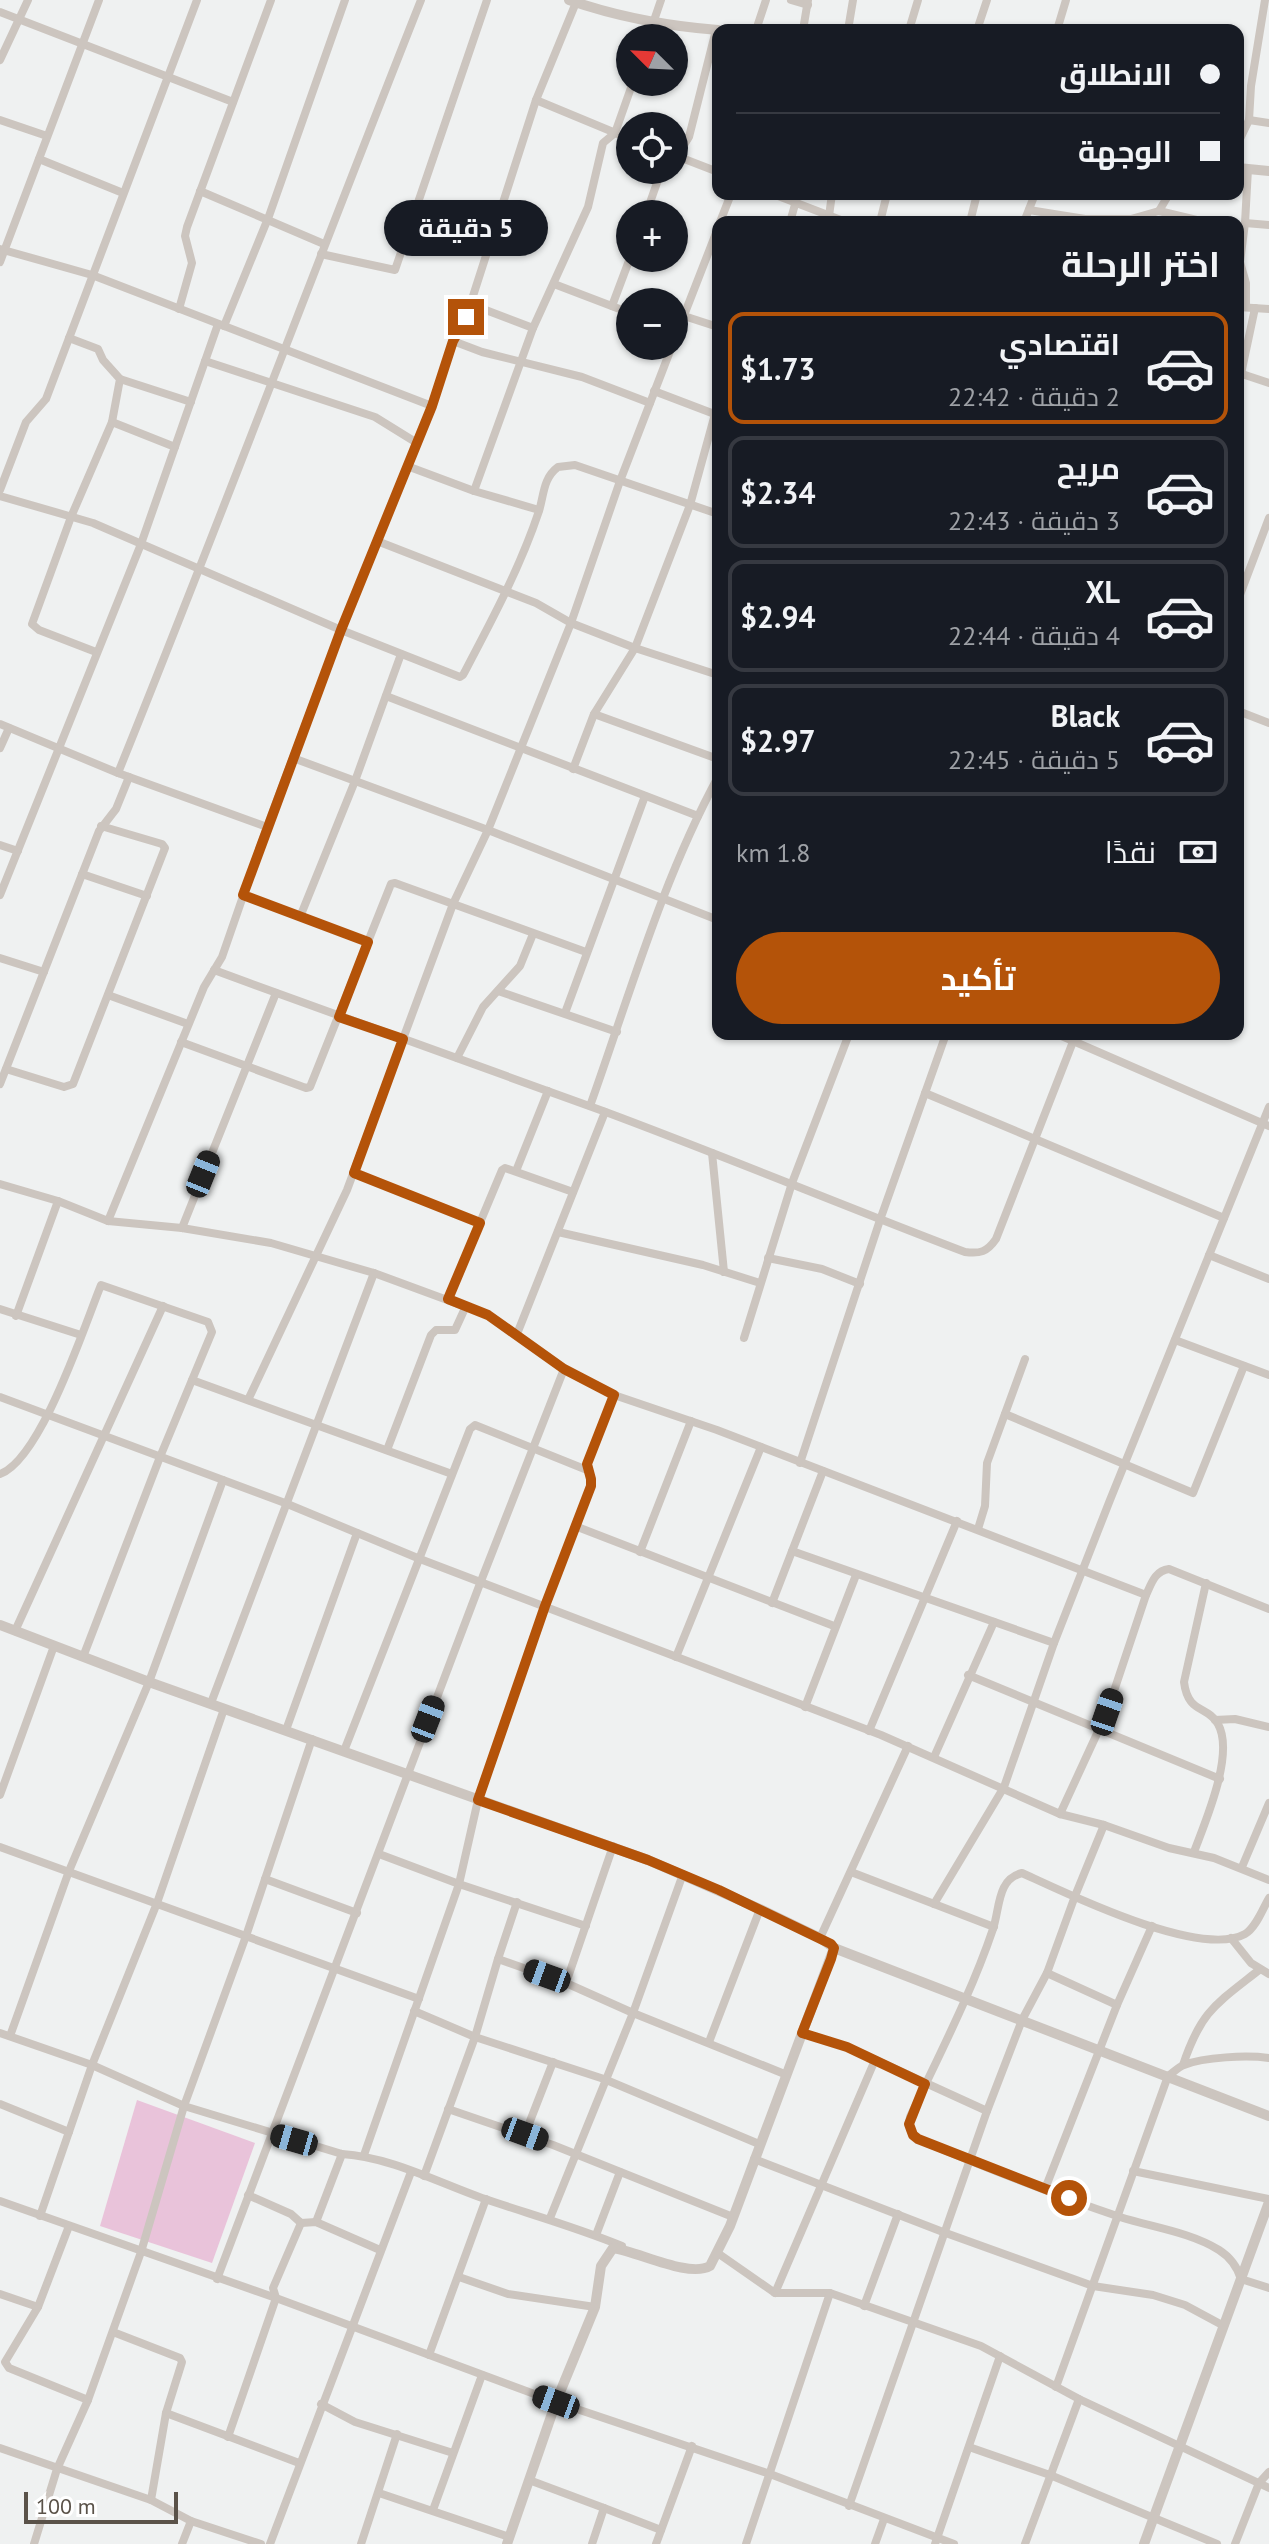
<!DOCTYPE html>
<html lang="ar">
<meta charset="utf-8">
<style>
body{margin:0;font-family:"PT Sans",Cairo,sans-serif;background:#242831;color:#f1f3f6;direction:rtl;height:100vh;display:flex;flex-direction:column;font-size:30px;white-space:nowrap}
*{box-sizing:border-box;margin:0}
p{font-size:26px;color:#9ea1a6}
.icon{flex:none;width:44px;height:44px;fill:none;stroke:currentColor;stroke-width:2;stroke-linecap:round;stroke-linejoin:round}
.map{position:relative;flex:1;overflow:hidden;direction:ltr}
.sheet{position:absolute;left:712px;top:216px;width:532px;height:824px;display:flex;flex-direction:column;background:#171b24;border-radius:16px;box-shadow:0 2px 6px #0004;direction:rtl}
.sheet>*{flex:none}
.guide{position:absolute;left:712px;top:24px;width:532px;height:176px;border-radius:16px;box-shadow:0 2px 6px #0004;direction:rtl;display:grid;align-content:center;height:176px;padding:0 24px;background:#171b24}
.needle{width:52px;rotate:294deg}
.fabs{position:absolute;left:616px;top:24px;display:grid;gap:16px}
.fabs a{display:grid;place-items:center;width:72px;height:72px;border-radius:50%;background:#171b24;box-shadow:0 2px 6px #0004;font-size:40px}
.scale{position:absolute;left:24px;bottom:20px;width:154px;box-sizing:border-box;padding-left:8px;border:4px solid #5a5249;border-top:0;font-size:22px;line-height:28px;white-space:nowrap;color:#5a5249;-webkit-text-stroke:6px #fff;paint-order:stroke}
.end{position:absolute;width:36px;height:36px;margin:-18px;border:10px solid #b45309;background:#fff;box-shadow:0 0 0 4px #fff}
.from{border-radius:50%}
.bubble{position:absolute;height:56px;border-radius:28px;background:#171b24;box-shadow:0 2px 6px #0004;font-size:26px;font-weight:700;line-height:56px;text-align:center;direction:rtl}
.car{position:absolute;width:24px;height:48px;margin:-24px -12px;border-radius:10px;box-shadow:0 0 6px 2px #0007;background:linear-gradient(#222 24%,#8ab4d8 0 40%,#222 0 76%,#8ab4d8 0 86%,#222 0)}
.guide b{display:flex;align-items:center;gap:28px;height:76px;font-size:30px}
.guide b+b{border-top:2px solid #363941}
.guide i{width:20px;height:20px;background:#f1f3f6}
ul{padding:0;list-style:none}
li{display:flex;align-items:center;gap:24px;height:112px;margin:0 16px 12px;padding:0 8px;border:4px solid #363941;border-radius:16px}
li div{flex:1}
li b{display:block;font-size:30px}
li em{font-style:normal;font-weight:700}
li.on{border-color:#b45309}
li>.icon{width:72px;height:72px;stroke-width:1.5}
h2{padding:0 24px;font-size:36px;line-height:96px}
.pay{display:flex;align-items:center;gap:20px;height:88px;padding:0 24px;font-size:30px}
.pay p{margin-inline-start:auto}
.action{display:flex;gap:16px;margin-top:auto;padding:16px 24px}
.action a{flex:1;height:92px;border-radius:48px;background:#b45309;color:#fff;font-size:32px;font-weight:700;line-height:92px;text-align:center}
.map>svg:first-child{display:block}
</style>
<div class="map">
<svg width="1269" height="2544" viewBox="0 0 1269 2544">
<rect width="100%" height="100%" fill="#eff1f1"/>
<polygon fill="#e9c3da" points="137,2100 255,2143 212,2263 100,2226"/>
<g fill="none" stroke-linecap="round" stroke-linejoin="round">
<g stroke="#ccc5bf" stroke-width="8">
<polyline points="791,0 808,5"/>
<polyline points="0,12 233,102"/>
<polyline points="756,30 766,0"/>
<polyline points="803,30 808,0"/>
<polyline points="848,30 853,0"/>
<polyline points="909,30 918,0"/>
<polyline points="977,30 987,0"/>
<polyline points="1057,30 1066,0"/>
<polyline points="648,38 661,0"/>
<polyline points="0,60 28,0"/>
<polyline points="536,100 630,139"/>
<polyline points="0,120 47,136"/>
<polyline points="1249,120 1269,123"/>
<polyline points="1238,143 1249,120 1251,86 1265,0"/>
<polyline points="674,155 718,172"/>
<polyline points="39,159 123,193"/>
<polyline points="674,161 689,137 716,30"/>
<polyline points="200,191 324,244"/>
<polyline points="773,194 846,222"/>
<polyline points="1029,210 1085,219 1131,219 1159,211 1205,222"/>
<polyline points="1159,211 1169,194"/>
<polyline points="646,214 659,177 669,170"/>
<polyline points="829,216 832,194"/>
<polyline points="720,222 731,194"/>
<polyline points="790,222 798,194"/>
<polyline points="880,222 887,194"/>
<polyline points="970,222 977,194"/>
<polyline points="1024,222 1035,194"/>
<polyline points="1245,223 1269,225"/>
<polyline points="0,249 92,275 432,406"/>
<polyline points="321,254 395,270 487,0"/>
<polyline points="0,262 99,0"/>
<polyline points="554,284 630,313"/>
<polyline points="470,304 533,328"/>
<polyline points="612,306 630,258"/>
<polyline points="1238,307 1269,309"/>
<polyline points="1246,307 1246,283 1240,262 1245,223 1248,169"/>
<polyline points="179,309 192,263 185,236 187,227 271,0"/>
<polyline points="684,316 718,327"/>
<polyline points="224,326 269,216 345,0"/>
<polyline points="69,338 98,349 103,360 120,379 112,422 71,517 32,624 39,630 96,652"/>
<polyline points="453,341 482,352 582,377 650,403"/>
<polyline points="674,341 718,228"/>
<polyline points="205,361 375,417 417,443"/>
<polyline points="1239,373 1269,383"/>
<polyline points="1241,374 1255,308"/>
<polyline points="120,379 191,402"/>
<polyline points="654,391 717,415"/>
<polyline points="112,422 175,447"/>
<polyline points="407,466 474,491 539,510"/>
<polyline points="0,490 26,422 46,399 197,0"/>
<polyline points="474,491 533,328 588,207 603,143 615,133 633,82"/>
<path d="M0,496L93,523L341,630L460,677L463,675C491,622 520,568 539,511C544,495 543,478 558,467L575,465L718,514"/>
<polyline points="377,541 536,603 571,623 635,648 718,675"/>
<polyline points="1238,600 1269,518"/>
<polyline points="386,696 698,816"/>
<polyline points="1238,711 1269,723"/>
<polyline points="594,714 718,759"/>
<polyline points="0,724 118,773 267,827"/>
<polyline points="0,748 9,728"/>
<polyline points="293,758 488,830 718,920"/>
<polyline points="573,769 594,714 635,648 690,505 715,414"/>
<path d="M118,773C222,516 319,257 421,0"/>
<polyline points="0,845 18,851"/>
<polyline points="82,874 147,896"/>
<polyline points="0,895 141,544 218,324"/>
<polyline points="243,895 368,942"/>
<polyline points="300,917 355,781 401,654"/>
<polyline points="0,958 44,972"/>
<path d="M214,970C343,1018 473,1063 603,1111C724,1156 844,1206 965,1252C980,1254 987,1252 996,1239L1076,1034"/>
<polyline points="498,991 617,1032"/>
<polyline points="108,995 188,1024"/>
<polyline points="565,1013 645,796"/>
<polyline points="1057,1034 1269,1126"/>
<polyline points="181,1042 306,1088 310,1087 391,884 395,883 586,952"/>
<polyline points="457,1058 483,1007 520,966 533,934"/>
<polyline points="6,1069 64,1087 73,1084 165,848 162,844 101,826"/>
<polyline points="0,1084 99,831 116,809 129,777"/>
<polyline points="925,1093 1224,1218"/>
<path d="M590,1106C629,997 662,880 718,777"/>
<polyline points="712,1153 724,1272"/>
<polyline points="516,1171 548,1091"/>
<polyline points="354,1173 480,1223"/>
<polyline points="0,1184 58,1201 108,1221 182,1228 271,1243 374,1273 488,1315 564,1369 614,1395 717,1430 1146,1595"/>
<polyline points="108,1221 204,987 222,957 267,827 341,630 432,406 453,341 464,324 536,100 577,0"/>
<polyline points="182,1228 276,993"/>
<polyline points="558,1232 703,1265 760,1283"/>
<polyline points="1209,1255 1269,1279"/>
<polyline points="768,1258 822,1269 860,1284"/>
<polyline points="448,1299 502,1170 505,1168 573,1192"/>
<polyline points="0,1309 81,1335"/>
<polyline points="16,1316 58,1201"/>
<polyline points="517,1334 605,1112"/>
<polyline points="744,1338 792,1183 849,1034"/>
<polyline points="1175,1340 1269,1375"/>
<polyline points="192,1380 452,1474"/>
<polyline points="0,1397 285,1503 420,1559 881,1735 1060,1814 1104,1825 1169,1848 1214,1858 1269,1880"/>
<polyline points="248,1400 347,1190 453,904 488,830 571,623 620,481 672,346"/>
<polyline points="1005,1414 1193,1493 1244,1366"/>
<polyline points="387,1450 431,1335 436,1330 455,1330 466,1306"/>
<polyline points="800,1463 880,1220 946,1034"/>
<path d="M0,1474C41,1459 84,1327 101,1285L208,1322L212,1332L160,1457L83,1657"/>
<polyline points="575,1526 834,1626"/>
<polyline points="978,1529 985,1506 987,1463 1025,1359"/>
<polyline points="792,1551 1054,1643"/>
<polyline points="640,1552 691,1421"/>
<polyline points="772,1603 823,1471"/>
<polyline points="15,1631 163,1306"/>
<polyline points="676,1657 761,1447"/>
<polyline points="968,1675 1220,1779"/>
<polyline points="211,1703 374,1273"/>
<polyline points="805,1707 856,1575"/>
<polyline points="1215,1720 1235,1719 1269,1727"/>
<polyline points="286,1730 357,1533"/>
<polyline points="869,1731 957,1521"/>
<polyline points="344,1751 470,1429 475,1425 587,1470"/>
<polyline points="934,1757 994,1622"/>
<polyline points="0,1795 54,1646"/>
<path d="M1060,1814L1107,1712L1146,1595C1152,1582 1155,1571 1169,1569L1269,1609"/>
<polyline points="0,1847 419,1999"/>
<path d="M1194,1852C1205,1822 1235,1754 1218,1724C1207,1705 1188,1714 1184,1682L1206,1583"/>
<polyline points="379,1854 459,1884 586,1926"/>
<polyline points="1242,1867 1269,1803"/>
<polyline points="851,1872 994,1927"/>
<polyline points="265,1879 357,1913"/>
<path d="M1269,1898C1263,1908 1256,1928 1245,1934C1200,1959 1066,1893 1022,1873C997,1879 1000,1908 993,1929C971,1994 939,2055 910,2117C908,2127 910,2133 918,2139C984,2167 1052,2194 1120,2217C1151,2227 1190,2232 1219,2250C1230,2257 1237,2266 1241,2279L1269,2288"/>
<polyline points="934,1904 1004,1787 1054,1643 1110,1500 1269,1107"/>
<polyline points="820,1938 908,1746"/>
<polyline points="1231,1938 1251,1963 1269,1974"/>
<polyline points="498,1959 517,1902"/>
<polyline points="1047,1973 1117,2005"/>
<polyline points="566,1983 613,1846"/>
<polyline points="414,2011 475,2037 604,2079 759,2144"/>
<path d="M0,2033L92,2065L184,2106L342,2154C390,2157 437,2182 482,2198C529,2214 576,2227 622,2246"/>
<polyline points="802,2033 847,2047 987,2111"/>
<polyline points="10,2036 69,1871 149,1682 223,1480"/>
<polyline points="709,2042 760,1909"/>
<path d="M1183,2065C1201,2011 1216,2004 1259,1970"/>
<polyline points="0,2104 69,2132"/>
<polyline points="448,2109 553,2145 733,2217"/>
<polyline points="525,2134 553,2062"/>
<polyline points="364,2155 459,1884 478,1800 545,1606 591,1486 591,1479 587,1464 614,1395"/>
<polyline points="754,2159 943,2232 1093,2286 1153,2295 1185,2305 1224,2326"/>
<polyline points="1133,2171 1269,2199"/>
<polyline points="424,2176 475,2037 498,1959 566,1983 633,2013 787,2075"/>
<polyline points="1045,2189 1117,2005 1152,1926"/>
<polyline points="248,2195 291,2214 301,2223 316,2222 380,2250"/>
<polyline points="0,2201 276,2298 556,2402 770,2474 954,2544"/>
<polyline points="40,2216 92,2065 157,1903 224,1709"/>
<polyline points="550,2218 633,2013 683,1874"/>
<polyline points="316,2222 342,2154"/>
<polyline points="69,2226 38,2307 5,2362 9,2368 88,2400"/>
<polyline points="596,2235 620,2172"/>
<polyline points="719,2254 775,2293 830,2293 981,2346 1079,2399 1269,2488"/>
<polyline points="459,2277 508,2294 595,2307"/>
<polyline points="217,2279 481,1581 564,1369"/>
<polyline points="775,2293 875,2060"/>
<polyline points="0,2294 38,2307"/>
<polyline points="864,2306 898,2214"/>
<polyline points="113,2332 180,2358 182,2362 166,2413 151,2500"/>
<polyline points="429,2355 486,2199"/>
<path d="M1056,2387L1168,2076C1173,2073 1178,2067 1184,2065C1204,2057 1247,2055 1269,2058"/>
<polyline points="321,2404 355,2422 453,2453"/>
<polyline points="166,2413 299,2463"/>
<polyline points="228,2437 276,2298 273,2288 301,2223"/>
<polyline points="969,2447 1050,2475 1217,2544"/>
<polyline points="0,2448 151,2500 191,2521 261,2544"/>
<polyline points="529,2480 604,2508 592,2544"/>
<polyline points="379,2493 509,2537"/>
<polyline points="849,2506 987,2111 1022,2020 1047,1973 1075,1896 1104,1825"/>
<polyline points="604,2508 661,2530"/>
<polyline points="433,2510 482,2375"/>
<polyline points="34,2544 57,2469 88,2400 141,2252 184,2106 246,1936 312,1739"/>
<polyline points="182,2544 191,2521"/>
<polyline points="270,2544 411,2172"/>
<polyline points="361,2544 397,2434"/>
<polyline points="656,2544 692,2446"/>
<polyline points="746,2544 830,2293"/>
<polyline points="875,2544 884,2519"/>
<polyline points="935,2544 1000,2356"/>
<polyline points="1025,2544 1079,2399"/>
<polyline points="1235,2544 1259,2483 1269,2472"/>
</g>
<g stroke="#ccc5bf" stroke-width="10">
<path d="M569,0C618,17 667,26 718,30"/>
<polyline points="1238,168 1269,171"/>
<polyline points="0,1625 149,1682 648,1860 760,1909 820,1938 834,1948 1269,2116"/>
<path d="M507,2544L556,2402L595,2307L601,2266L613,2248C639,2252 689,2278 710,2266L730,2226L834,1948"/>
<polyline points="1144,2544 1269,2202"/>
</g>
</g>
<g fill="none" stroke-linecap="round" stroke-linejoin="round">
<polyline stroke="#b45309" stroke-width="10" points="466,317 453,341 432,406 341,630 243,895 368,942 339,1017 403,1039 354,1173 480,1223 448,1299 488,1315 564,1369 614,1395 587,1464 591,1479 591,1486 545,1606 478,1800 648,1860 719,1890 831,1944 834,1948 831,1959 802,2033 847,2047 925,2084 909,2124 913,2135 918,2139 1069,2198"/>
</g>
</svg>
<div class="fabs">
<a><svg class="needle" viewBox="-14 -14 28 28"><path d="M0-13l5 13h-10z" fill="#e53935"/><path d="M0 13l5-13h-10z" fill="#9ea1a6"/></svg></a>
<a><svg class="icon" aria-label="locate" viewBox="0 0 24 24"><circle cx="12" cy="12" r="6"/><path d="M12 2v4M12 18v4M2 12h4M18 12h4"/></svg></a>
<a>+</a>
<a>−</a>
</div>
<div class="scale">100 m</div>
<i class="end from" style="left:1069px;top:2198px"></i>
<i class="end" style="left:466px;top:317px"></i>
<div class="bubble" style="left:384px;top:200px;width:164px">5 دقيقة</div>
<i class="car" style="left:203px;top:1174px;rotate:22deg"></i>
<i class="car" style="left:1107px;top:1712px;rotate:19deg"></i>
<i class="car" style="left:428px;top:1719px;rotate:21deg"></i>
<i class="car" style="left:547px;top:1976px;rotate:290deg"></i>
<i class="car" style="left:525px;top:2134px;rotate:110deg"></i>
<i class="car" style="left:294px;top:2140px;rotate:286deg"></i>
<i class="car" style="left:556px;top:2402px;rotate:290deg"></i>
<div class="guide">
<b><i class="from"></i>الانطلاق</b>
<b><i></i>الوجهة</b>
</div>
<section class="sheet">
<h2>اختر الرحلة</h2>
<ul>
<li class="on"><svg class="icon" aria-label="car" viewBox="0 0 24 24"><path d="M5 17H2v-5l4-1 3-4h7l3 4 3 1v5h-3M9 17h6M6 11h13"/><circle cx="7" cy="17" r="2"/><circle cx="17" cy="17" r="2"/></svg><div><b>اقتصادي</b><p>2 دقيقة · 22:42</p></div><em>$1.73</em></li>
<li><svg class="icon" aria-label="car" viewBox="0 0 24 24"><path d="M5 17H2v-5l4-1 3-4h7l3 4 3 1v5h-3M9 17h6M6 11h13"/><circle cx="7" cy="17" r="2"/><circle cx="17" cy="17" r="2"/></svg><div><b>مريح</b><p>3 دقيقة · 22:43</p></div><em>$2.34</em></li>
<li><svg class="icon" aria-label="car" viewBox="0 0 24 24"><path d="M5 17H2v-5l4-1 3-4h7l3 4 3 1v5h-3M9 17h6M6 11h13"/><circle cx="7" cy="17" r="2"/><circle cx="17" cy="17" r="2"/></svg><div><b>XL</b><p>4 دقيقة · 22:44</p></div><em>$2.94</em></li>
<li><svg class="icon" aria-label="car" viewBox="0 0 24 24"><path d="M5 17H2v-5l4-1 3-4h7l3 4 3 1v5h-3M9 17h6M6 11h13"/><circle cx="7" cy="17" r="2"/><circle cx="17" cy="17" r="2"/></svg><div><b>Black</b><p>5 دقيقة · 22:45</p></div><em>$2.97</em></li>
</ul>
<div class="pay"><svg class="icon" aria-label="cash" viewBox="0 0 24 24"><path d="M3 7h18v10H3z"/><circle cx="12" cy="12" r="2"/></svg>نقدًا<p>1.8 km</p></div>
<div class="action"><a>تأكيد</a></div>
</section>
</div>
